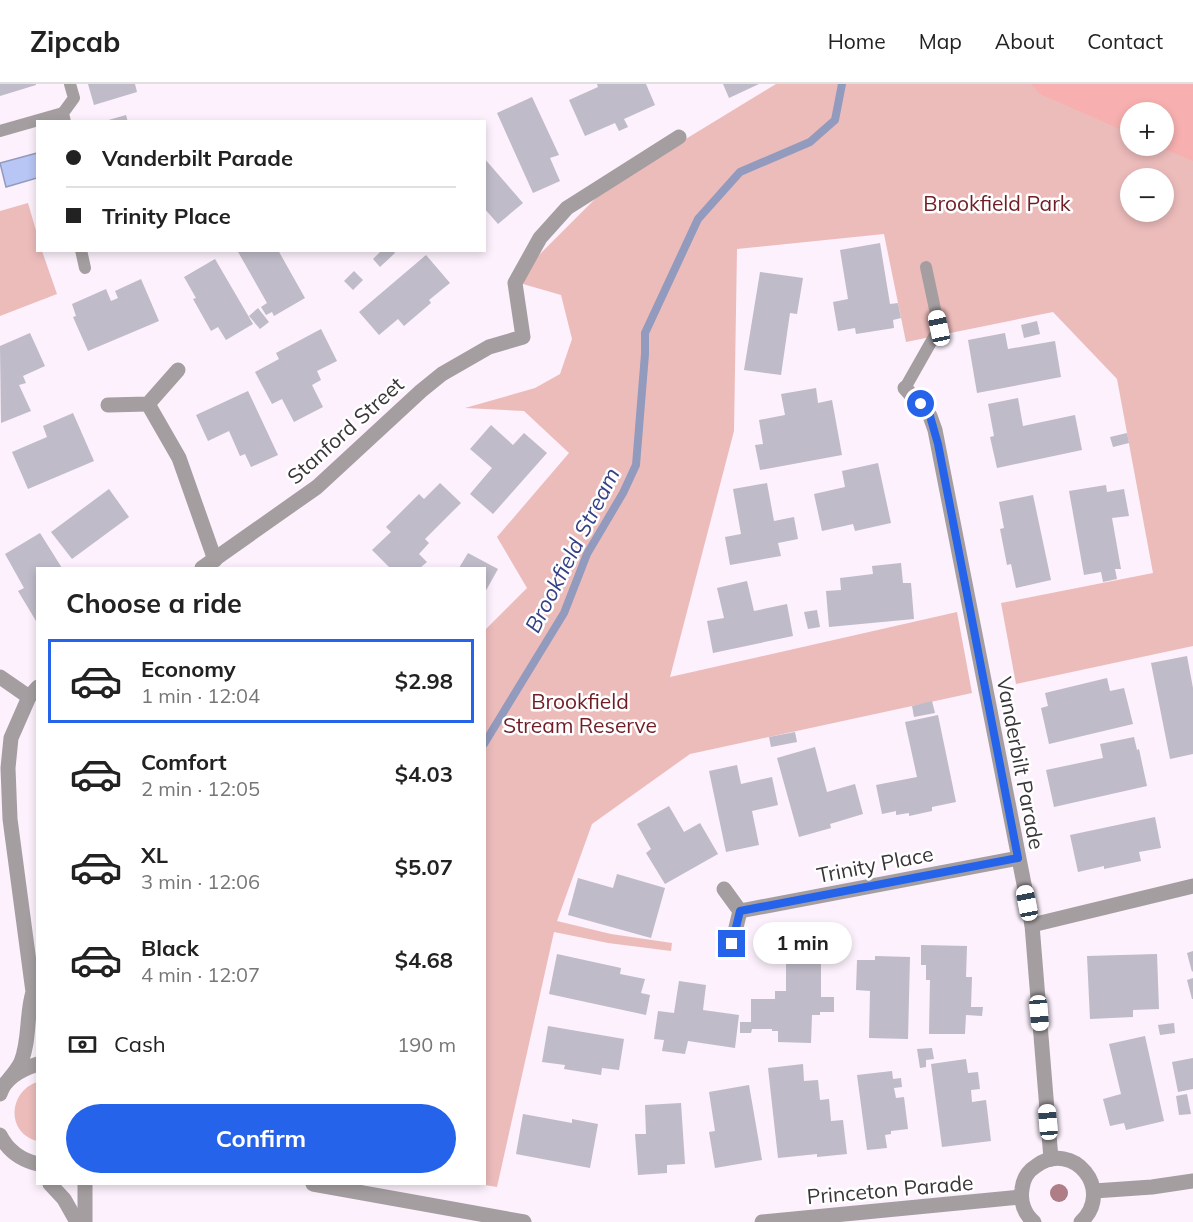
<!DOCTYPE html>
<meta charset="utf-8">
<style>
body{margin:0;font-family:Mulish,sans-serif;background:#f2f2f2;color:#222;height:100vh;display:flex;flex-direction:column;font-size:22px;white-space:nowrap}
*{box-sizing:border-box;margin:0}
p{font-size:20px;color:#767676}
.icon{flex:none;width:33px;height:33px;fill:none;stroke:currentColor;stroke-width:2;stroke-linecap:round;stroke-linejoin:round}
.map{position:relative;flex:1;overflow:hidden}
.drawer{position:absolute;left:36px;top:483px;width:450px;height:618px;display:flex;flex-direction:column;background:#fff;border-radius:0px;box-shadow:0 3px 9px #0003}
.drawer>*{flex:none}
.guide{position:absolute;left:36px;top:36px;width:450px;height:132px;border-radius:0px;box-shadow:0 3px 9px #0003;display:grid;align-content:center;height:132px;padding:0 30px;background:#fff}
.fabs{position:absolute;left:1120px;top:18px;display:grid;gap:12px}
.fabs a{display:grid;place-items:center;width:54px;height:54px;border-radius:50%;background:#fff;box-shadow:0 3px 9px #0003;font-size:30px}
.end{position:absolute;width:27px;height:27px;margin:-14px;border:8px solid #2563eb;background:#fff;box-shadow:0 0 0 3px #fff}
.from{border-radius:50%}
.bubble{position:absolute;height:42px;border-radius:21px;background:#fff;box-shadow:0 3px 9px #0003;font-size:20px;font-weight:700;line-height:42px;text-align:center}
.car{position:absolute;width:18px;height:36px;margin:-18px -9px;border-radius:8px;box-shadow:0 0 4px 2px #0007;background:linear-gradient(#fff 24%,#345 0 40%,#fff 0 76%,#345 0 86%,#fff 0)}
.guide b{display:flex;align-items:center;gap:21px;height:57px;font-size:22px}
.guide b+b{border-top:2px solid #e0e0e0}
.guide i{width:15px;height:15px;background:#222}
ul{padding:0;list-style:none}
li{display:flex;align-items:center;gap:18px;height:84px;margin:0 12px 9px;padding:0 18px;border:3px solid transparent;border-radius:0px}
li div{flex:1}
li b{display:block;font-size:22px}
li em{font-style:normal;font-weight:700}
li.active{border-color:#2563eb}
li>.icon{width:54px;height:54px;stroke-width:1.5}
h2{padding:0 30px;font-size:27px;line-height:72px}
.pay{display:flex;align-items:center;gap:15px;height:66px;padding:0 30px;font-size:22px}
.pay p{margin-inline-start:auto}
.button{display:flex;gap:12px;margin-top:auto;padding:12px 30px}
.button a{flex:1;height:69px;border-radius:36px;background:#2563eb;color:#fff;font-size:24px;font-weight:700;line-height:69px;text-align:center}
header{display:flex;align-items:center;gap:36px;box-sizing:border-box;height:84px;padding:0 30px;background:#fff;border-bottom:2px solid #e0e0e0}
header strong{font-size:28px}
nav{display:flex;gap:33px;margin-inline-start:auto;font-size:21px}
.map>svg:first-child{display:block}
</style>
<header>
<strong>Zipcab</strong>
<nav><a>Home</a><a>Map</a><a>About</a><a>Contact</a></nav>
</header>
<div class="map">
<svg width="1193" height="1138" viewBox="0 0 1193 1138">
<rect width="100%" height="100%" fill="#fcf1fc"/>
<g fill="#ecbcbb" fill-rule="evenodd">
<path d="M776,0H1193V562L1016,600L1001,519L1153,489L1117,295L1053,228L906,258L884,150L737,165L734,347L670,593L957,528L972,609L690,670L592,740L557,837L611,850L672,859L671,867L608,859L554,848L497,1103L478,1100H484L485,546L527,504L497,453L569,369L524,327L465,324L535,304L560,290L572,255L561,211L523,200L529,181L607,103ZM1131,28H1164V62H1131ZM1131,94H1164V128H1131Z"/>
<polygon points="28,119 37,150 38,166 42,167 57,210 0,232 0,127"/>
<path d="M37,998H38L37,1057C6,1049 8,1008 37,998Z"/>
</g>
<polygon fill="#f7b0af" points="1031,0 1193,0 1193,77 1157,62 1164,62 1164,28 1131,28 1131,50 1040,10"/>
<polygon fill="#b8c6f5" stroke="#929abd" stroke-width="1.5" points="37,69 37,94 6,103 0,79"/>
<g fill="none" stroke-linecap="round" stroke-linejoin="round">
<polyline stroke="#929abd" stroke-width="8" points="484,660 564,529 587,470 623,409 636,381 645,270 645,249 698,135 740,88 810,58 835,36 842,0"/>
</g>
<g fill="#bfbbc8">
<polygon points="0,0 36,0 36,1 0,12"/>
<polygon points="88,0 135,0 137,8 94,21"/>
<polygon points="597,0 646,0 655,21 624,35 628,43 619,47 615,39 585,52 569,16 598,3"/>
<polygon points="723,0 759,0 729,14"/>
<polygon points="532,13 559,71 550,74 560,97 533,109 497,29"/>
<polygon points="126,31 128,38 105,38 105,37"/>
<polygon points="484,74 523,119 498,140 484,124"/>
<polygon points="880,159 890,220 898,219 901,234 893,236 894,244 856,250 855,244 838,247 833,218 848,215 840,166"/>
<polygon points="237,166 278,166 305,214 274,232 272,228 266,231 261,223 267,219"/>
<polygon points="382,166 392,166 395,169 380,183 373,175"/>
<polygon points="426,171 450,199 429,216 431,219 404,242 398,235 379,251 359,228"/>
<polygon points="215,175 253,240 226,256 218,243 211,247 193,215 196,214 184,193"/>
<polygon points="354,187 363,196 353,206 344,197"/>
<polygon points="760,188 803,194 797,230 790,229 781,291 744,286"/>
<polygon points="141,195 159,237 88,267 73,233 76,232 72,220 106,205 111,217 118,214 115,207"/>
<polygon points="258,224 269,238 260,245 249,232"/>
<polygon points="1037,237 1040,250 1024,254 1021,241"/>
<polygon points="321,245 337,277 317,287 321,296 312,301 323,323 294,338 282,315 272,320 255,288 279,275 276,269"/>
<polygon points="30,249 45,282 23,292 26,299 19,301 31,327 1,339 0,262"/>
<polygon points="1005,249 1008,265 1055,257 1061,293 977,309 968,256"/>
<polygon points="816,304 818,319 832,316 842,371 760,386 755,361 763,360 759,336 785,331 781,310"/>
<polygon points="248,307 278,371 251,383 245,370 240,372 229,347 208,357 196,331"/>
<polygon points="1018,314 1023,342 1075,331 1082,366 997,384 990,353 994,352 988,320"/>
<polygon points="73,329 94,377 28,405 12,368 47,353 43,342"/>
<polygon points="491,341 513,361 524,349 547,369 493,430 470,410 492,384 470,365"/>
<polygon points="1127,349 1129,359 1113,363 1110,353"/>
<polygon points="878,379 891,439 855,447 853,440 822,447 814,410 845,403 842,387"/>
<polygon points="440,399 461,419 425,455 429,459 419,470 427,478 420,484 390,484 372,466 391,448 386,443 419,410 424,415"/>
<polygon points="767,399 774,437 794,433 798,455 778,459 781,472 730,481 725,453 741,450 733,405"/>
<polygon points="1106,401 1107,408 1124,405 1129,432 1112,434 1121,485 1115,485 1117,495 1103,498 1101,488 1084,491 1069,407"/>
<polygon points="109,405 129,433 72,475 51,448"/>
<polygon points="1033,411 1051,496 1016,504 1011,480 1007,481 1000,445 1004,444 999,418"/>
<polygon points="40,449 62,484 38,484 38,536 36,537 18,507 24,504 5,470"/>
<polygon points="468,469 498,485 484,510 484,484 459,484"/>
<polygon points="901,479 903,499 911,499 914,535 829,543 826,507 841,506 840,494 873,490 872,482"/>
<polygon points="747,497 754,527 787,520 793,552 713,569 707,537 724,534 717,504"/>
<polygon points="817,526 820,543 808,545 804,528"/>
<polygon points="1187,572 1193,604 1193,670 1170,675 1151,579"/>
<polygon points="1107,594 1110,607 1124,604 1133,640 1049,660 1041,624 1048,622 1045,609"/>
<polygon points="932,617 935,629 914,633 912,622"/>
<polygon points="938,631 956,718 932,723 932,727 909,732 909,729 896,731 896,727 882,730 876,701 917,693 905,638"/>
<polygon points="795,648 797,658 771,663 769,653"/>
<polygon points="1134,653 1137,666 1139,665 1147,702 1054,723 1046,686 1103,674 1100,660"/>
<polygon points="815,663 827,708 855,700 863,730 830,740 831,744 799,753 777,674"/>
<polygon points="737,681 741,700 772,693 778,721 752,727 759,761 726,768 709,687"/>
<polygon points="669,722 684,748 700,739 718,770 665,800 646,769 651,765 637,740"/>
<polygon points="1155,733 1161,764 1139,768 1141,777 1104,785 1104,782 1078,788 1070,751"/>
<polygon points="617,790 665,804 651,854 568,831 578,794 613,804"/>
<polygon points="921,861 967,862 966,893 972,893 971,923 983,923 982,932 966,931 965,950 929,950 930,896 926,896 926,881 921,881"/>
<polygon points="1193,867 1193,887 1192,888 1187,869"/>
<polygon points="557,870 621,884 620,890 645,895 641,909 650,911 646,931 549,910"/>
<polygon points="1157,870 1159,925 1133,926 1133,933 1090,935 1087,872"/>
<polygon points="875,872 910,873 908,955 869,954 870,907 856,906 857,876 875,876"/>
<polygon points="786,880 821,880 821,913 834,913 834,928 820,928 820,931 812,931 811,959 778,958 778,947 772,947 772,945 752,945 751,949 740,949 740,938 751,938 751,915 775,915 775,907 786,907"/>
<polygon points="1193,894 1193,915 1192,915 1187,896"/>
<polygon points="679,897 706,901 703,926 739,931 735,964 688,957 685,970 662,967 664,956 654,955 658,927 674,929"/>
<polygon points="1174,939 1175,949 1160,951 1158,941"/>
<polygon points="548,942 624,955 619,986 602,984 601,991 564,985 565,981 542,978"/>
<polygon points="1145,952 1164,1037 1126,1046 1124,1039 1110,1042 1103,1015 1121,1010 1109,960"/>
<polygon points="932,964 934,975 926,976 926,983 920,984 917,965"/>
<polygon points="1193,974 1193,1005 1178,1008 1172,978"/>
<polygon points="966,975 968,989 978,988 980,1005 971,1006 972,1018 986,1016 991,1057 942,1063 931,980"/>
<polygon points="803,980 804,997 818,996 820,1016 829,1015 831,1037 843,1036 847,1070 817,1073 817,1070 778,1074 768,984"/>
<polygon points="892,987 893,995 901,994 902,1003 894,1004 896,1014 904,1013 908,1045 891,1047 891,1050 885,1051 887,1064 867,1066 857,991"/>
<polygon points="749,1001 762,1076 715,1084 709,1048 715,1047 709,1008"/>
<polygon points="1187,1010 1191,1030 1179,1031 1176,1012"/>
<polygon points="681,1019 685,1080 667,1081 667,1089 638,1091 635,1050 646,1050 645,1021"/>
<polygon points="523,1030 572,1039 572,1035 598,1040 590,1084 516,1070"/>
</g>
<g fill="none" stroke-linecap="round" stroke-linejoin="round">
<g stroke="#a49ea0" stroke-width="12">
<polyline points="65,38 63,29 74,14 70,0"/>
<polyline points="0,47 63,29"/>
<polyline points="81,166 85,184"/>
<polyline points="905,304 939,244 926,183"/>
</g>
<g stroke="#a49ea0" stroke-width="15">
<polyline points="905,304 930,332 935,346 1032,841 1051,1075"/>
<polyline points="148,320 179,374 215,476"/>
<polyline points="108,321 148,320 178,286"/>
<polyline points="202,484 317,403 421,307 442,290 489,263 523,253 515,199 540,154 567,124 679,53"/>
<polyline points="0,593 29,613"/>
<polyline points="724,805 740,827 732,860"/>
<polyline points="740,827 1018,774"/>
<polyline points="1032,841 1193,802"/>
<path d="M10,994C14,989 18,984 21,978C30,956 26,931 33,908L10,735L8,684L11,654L29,613L38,603"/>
<path d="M0,1010C5,993 22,985 38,980"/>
<path d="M0,1051C8,1067 21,1076 38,1080"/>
<polyline points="50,1100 64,1115 77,1138"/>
<polyline points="313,1100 524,1138"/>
<polyline points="1094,1107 1152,1103 1193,1097"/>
<polyline points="85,1138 85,1100"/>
<polyline points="762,1138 1021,1113"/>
<path d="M1034,1138C1024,1130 1020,1117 1022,1105C1023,1095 1028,1087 1036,1082C1073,1055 1115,1106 1081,1138"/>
</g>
</g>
<circle fill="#ae7d86" cx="1059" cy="1109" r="9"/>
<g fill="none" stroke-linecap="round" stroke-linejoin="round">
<polyline stroke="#2563eb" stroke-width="8" points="732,860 740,827 1018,774 938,360 930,332 921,320"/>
</g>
<g text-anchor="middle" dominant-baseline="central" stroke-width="5" stroke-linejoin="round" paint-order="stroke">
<g font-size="21" fill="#6f1e26" stroke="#fff">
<text x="997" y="119">Brookfield Park</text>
<text x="580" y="617">Brookfield<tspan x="580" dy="24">Stream Reserve</tspan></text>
</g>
<g font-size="21" fill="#393539" stroke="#fff">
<text transform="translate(345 346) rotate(-42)">Stanford Street</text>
<text transform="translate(1021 679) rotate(79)">Vanderbilt Parade</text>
<text transform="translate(875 780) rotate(-11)">Trinity Place</text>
<text transform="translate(890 1105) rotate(-5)">Princeton Parade</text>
</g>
<g font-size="22" font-style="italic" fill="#344185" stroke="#fff">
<text transform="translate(572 466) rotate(-63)">Brookfield Stream</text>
</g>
</g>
</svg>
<div class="fabs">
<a>+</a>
<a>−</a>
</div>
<i class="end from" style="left:921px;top:320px"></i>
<i class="end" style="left:732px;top:860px"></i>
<div class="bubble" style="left:753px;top:838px;width:99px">1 min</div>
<i class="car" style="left:939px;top:244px;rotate:348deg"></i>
<i class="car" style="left:1027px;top:819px;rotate:349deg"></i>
<i class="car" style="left:1039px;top:929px;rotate:175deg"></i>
<i class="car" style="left:1048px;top:1038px;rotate:355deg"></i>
<div class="guide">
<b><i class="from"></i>Vanderbilt Parade</b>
<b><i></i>Trinity Place</b>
</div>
<section class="drawer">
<h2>Choose a ride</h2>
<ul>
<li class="active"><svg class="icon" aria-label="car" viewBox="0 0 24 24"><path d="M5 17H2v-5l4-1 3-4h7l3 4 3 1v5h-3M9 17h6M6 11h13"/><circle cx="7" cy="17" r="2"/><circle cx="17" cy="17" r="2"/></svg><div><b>Economy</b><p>1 min · 12:04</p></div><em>$2.98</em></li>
<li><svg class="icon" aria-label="car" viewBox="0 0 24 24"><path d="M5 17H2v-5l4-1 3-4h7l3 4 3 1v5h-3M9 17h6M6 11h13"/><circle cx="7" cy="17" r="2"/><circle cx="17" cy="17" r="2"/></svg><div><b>Comfort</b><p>2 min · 12:05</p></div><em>$4.03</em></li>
<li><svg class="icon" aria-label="car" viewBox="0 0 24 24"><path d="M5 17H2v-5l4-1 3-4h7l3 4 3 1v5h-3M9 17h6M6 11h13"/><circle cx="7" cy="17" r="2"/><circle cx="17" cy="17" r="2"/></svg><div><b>XL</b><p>3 min · 12:06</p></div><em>$5.07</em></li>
<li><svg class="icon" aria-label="car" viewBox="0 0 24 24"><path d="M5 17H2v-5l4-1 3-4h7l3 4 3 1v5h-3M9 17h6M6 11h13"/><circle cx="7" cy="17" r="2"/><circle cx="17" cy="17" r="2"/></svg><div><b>Black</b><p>4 min · 12:07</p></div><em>$4.68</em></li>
</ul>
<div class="pay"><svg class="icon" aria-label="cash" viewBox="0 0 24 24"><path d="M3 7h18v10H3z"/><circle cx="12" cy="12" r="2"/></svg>Cash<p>190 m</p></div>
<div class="button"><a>Confirm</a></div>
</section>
</div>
